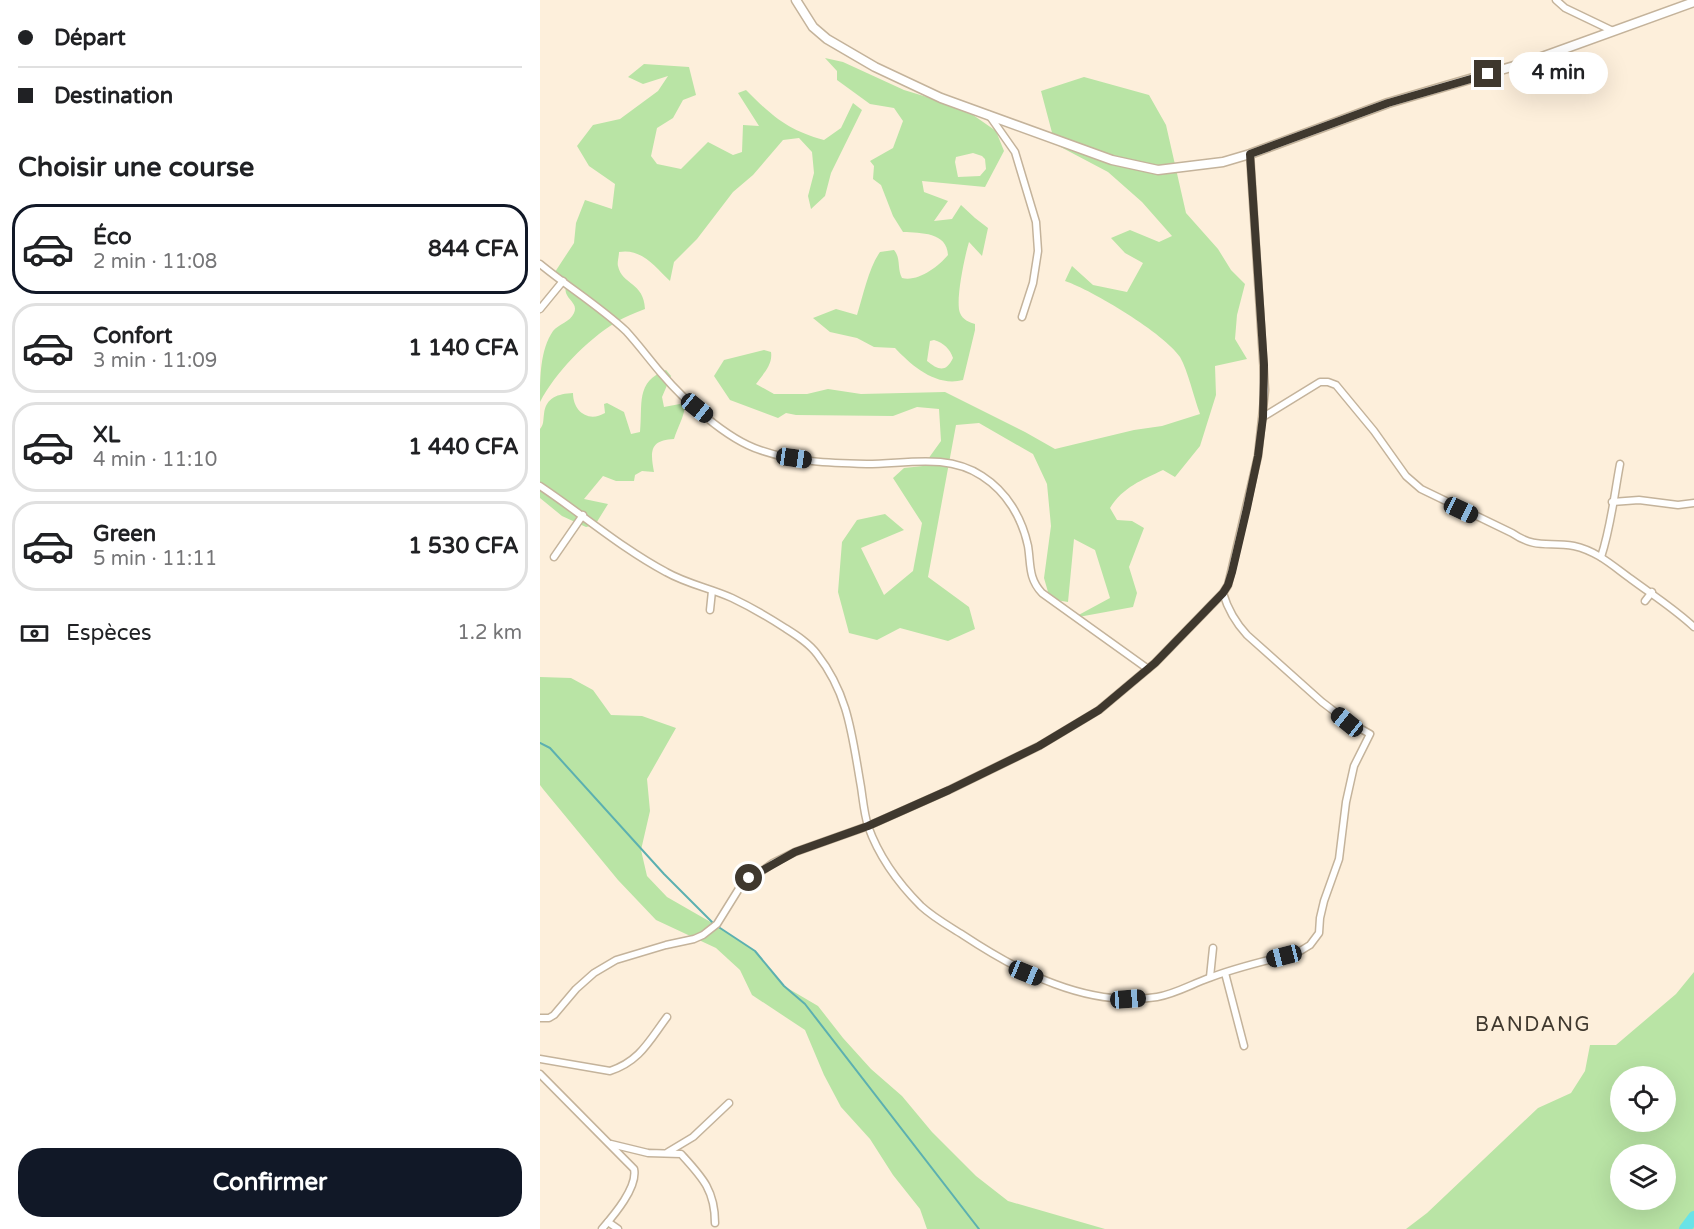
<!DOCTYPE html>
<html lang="fr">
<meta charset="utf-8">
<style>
body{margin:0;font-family:"Varela Round",sans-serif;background:#f6f6f6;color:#202124;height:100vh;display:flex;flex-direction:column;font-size:22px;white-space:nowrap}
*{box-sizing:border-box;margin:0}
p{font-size:20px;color:#757577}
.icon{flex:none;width:33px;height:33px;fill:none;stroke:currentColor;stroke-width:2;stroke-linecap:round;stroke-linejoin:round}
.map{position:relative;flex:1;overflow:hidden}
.sheet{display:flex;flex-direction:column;background:#fff;width:540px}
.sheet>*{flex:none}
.guide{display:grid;align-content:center;height:132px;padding:0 18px;background:#fff}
.controls{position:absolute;left:1070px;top:1066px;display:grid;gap:12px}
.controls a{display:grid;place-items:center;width:66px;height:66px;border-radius:50%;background:#fff;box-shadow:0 6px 24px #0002;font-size:30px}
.end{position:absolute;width:27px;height:27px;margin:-14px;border:8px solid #3f382e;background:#fff;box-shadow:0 0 0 3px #fff}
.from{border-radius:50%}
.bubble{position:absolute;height:42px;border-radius:21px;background:#fff;box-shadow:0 6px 24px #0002;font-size:20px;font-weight:800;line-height:42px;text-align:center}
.car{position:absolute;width:18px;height:36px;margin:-18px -9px;border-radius:8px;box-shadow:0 0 4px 2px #0007;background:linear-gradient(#222 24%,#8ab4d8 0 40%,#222 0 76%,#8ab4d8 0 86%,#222 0)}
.guide b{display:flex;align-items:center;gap:21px;height:57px;font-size:22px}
.guide b+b{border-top:2px solid #e0e0e0}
.guide i{width:15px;height:15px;background:#202124}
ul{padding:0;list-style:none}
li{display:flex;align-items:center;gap:18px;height:90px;margin:0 12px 9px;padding:0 6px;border:3px solid #e0e0e0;border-radius:24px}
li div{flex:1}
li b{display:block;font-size:22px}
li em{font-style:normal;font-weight:800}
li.on{border-color:#111827}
li>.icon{width:54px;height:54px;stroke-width:1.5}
h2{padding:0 18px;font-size:27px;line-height:72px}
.pay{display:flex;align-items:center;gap:15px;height:66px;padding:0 18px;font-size:22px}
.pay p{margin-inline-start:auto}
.action{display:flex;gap:12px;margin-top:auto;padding:12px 18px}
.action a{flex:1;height:69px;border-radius:24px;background:#111827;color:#fff;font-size:24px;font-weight:800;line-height:69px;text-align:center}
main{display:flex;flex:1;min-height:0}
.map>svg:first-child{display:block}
</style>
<main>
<section class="sheet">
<div class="guide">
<b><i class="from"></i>Départ</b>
<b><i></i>Destination</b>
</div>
<h2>Choisir une course</h2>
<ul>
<li class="on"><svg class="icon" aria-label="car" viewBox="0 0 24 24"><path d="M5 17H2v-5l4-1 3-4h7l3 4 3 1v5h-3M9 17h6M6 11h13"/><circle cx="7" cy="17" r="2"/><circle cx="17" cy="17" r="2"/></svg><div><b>Éco</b><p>2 min · 11:08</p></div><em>844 CFA</em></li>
<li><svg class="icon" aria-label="car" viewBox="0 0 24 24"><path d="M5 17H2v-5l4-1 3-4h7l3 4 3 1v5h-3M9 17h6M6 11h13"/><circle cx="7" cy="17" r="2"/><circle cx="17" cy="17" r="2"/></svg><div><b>Confort</b><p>3 min · 11:09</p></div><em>1 140 CFA</em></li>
<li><svg class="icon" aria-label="car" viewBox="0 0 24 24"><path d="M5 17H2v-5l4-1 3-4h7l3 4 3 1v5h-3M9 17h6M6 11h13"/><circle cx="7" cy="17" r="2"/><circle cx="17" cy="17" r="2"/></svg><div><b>XL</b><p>4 min · 11:10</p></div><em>1 440 CFA</em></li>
<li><svg class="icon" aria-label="car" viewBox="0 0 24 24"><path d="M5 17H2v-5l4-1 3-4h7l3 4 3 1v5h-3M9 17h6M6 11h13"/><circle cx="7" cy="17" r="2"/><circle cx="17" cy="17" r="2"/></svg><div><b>Green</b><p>5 min · 11:11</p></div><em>1 530 CFA</em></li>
</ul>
<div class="pay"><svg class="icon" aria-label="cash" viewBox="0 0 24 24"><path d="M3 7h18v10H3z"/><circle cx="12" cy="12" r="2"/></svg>Espèces<p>1.2 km</p></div>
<div class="action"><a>Confirmer</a></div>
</section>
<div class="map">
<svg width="1154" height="1229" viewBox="0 0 1154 1229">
<rect width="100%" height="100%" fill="#fdefdb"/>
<g fill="#b9e4a5" fill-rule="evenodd">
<path d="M285,58L303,62L364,90L423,108L456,131L464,151L445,187L382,181L384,192L408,201L394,221L412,219L421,205L435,218L448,228L442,256L429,242C425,255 415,301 420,313C423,320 429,322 435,324V330L423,380C396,387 372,366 355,348L334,347L317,338L290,332L273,318L296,309L317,315C323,296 329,267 340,252L354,250C361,258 357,269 362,278C378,282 398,267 408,255C407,232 381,233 363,232L353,216L341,185L333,179L334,166L330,161L353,148L363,121L354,108L330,104L297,80V71ZM433,153L442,156L445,159L446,169L440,176L418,177L415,162L416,157ZM394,340C404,343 410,349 413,358C406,373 398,370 387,361L390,341Z"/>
<path d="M104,64L149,67L156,95L143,100L133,118L117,128L111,156L117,164L141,169L168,142L193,155L202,152L203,125L219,126L198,93L206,90C232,116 247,130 284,140L301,128L313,103L322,110L291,173L285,196L271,209L268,196L274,173L272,152L259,138L243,140L213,175L193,192L157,239L134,262L130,281C115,267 102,248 79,252C79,256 77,263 78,266C82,285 104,282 105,309C95,313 84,317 75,323C47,340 15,373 0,402C0,378 0,350 13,331C19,324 30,322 34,313C38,304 29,301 26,293C25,290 26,287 25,284L13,275L34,243L36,223L45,200L72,209L75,184L49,166L37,146L53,125L80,119L118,91L128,76L103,84L88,77Z"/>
<path d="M544,77L609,95L626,125L646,213L678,249L691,270L705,284L697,315L695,339L707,359L675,366L676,395L660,446L635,477L623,470C602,480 583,487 570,508L577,520L592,521L604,528L589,567L597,593L593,607L533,618L570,598L555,550L534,539L528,602L510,599L504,578L511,526L507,484L493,454L439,423L416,425L388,577L429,607L435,629L408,641L360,628L337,640L309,633L298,592L302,542L317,520L345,514L364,530L321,548L344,595L373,571L382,523L353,478L364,468L383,466L401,441L399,409L377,407L353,416L256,415L246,413L238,418L190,400L174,376L184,360L224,350L231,352C233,365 223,374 216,384L234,394H267L288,389L321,394L405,392L485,432L515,449L594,430L622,426L660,414C654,398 648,371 640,357C625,334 552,290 525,281L532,266L553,285L587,292L603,263L585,253L571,238L590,230L619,242L632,236L602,202L568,172L515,144L501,91Z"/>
<path d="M126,370L131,376L122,397L124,407L145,403C145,416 138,426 134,439C110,440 110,451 114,472L102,471L95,475L94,481H76L63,476L44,499L68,504L55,525L46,527L22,516L0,498V429C4,424 3,421 4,414C6,397 18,394 33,393C33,411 48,423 65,413L64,404L67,403L84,412L91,434L100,432C103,404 95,382 126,370Z"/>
<polygon points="0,677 31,678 53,690 71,715 102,716 136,728 107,779 110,811 101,850 107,876 127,897 174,924 215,951 244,986 278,1006 303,1038 331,1069 362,1096 392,1132 436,1176 468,1201 565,1229 387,1229 380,1209 353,1175 330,1139 301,1107 284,1075 265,1030 212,995 200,970 176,948 116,920 78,880 3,789 0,785"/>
<path d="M1154,972V1229H866L887,1213L998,1108L1031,1093L1045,1071L1050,1045H1076L1136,994ZM1080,1077H1125V1122H1080ZM1080,1155H1125V1200H1080Z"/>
</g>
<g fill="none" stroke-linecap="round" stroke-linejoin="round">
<polyline stroke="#5cb0b0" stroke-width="2" points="0,743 10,748 124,874 174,924 215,951 244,986 265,1004 439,1229"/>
<polyline stroke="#69e3e7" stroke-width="12" points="1145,1229 1154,1217"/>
<defs>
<g id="minor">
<polyline points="1016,0 1025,8 1073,31"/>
<polyline points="449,115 475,152 496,222 498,251 493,283 482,317"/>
<path d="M0,264C28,287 59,306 86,331C98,344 109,359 121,373C144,400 186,439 220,450C254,462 291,463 327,464C366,464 407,453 442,476C467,492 482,518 488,546C491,564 488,578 502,593L608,669"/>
<polyline points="0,309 23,281"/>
<path d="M723,417L780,382H788L796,385L834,431L866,476L881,489L972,533C997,550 1009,541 1034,546C1057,551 1073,566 1091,579C1114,596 1132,607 1154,627"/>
<path d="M0,486C42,514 81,548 126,572C147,584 170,588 192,598C211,607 228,617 245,628C256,635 269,643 277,654C309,695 312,736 321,787C323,800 324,813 328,826C339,857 358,883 381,906C394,918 409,926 423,935C479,972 547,1008 617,997C635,994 652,984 669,978C697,967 728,960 757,953L770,945L779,933L780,918L784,901L799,859L806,802L814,766L830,734L807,721L782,702L707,635C695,622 688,610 683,593"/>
<polyline points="1072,502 1099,500 1138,505 1154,503"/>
<polyline points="14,557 43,515"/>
<path d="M1061,557C1071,527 1074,496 1080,464"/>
<polyline points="1105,601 1112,592"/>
<polyline points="170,610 172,591"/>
<polyline points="685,973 704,1046"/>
<polyline points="670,977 673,948"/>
<polyline points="0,1018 9,1018 14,1015 36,989 54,973 76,960 126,945 154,939 163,935 177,924 200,887 233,863 255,852 328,826 409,790 499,746 559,710 615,663 683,593 688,585 718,456 725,390 710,154"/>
<path d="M0,1059L70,1071C100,1061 109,1041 127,1017"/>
<path d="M0,1074L94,1169C98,1187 74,1215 62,1229"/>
<path d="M71,1144L108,1153L141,1154C162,1177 175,1190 175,1223"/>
<polyline points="128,1152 153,1137 189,1103"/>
<polyline points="68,1222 78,1229"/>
</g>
<polyline id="secondary" points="256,0 273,27 287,39 335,67 401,98 572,160 618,170 683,162 710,154 848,103 988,62 1154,2"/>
</defs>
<use href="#minor" stroke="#c4b39b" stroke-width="9"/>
<use href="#secondary" stroke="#c4b39b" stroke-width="11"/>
<use href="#minor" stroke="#fff" stroke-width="6"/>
<use href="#secondary" stroke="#fff" stroke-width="8"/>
</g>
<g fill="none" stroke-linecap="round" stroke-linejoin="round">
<polyline stroke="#3f382e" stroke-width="8" points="209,878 255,852 328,826 409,790 499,746 559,710 615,663 683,593 688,585 692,572 707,508 718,456 723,417 724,365 710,154 848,103 948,74"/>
</g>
<g text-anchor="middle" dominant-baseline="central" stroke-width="6" stroke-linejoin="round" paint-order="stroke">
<g font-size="20" letter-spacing="1.5" fill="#3f382e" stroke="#fdefdb">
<text x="993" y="1025">BANDANG</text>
</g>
</g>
</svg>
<div class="controls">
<a><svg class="icon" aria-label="locate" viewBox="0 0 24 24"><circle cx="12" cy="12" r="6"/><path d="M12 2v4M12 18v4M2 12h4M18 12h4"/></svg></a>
<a><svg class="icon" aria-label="layers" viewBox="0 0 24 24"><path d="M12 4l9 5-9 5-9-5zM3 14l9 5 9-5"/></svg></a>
</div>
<i class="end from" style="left:209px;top:878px"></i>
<i class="end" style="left:948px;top:74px"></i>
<div class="bubble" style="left:969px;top:52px;width:99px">4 min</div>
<i class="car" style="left:157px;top:408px;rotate:129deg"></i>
<i class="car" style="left:254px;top:458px;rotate:98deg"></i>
<i class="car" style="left:921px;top:510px;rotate:115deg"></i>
<i class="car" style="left:807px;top:722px;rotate:309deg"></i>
<i class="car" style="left:744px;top:956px;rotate:256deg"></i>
<i class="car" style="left:486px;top:973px;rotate:112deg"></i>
<i class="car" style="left:588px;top:999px;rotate:86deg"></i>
</div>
</main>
